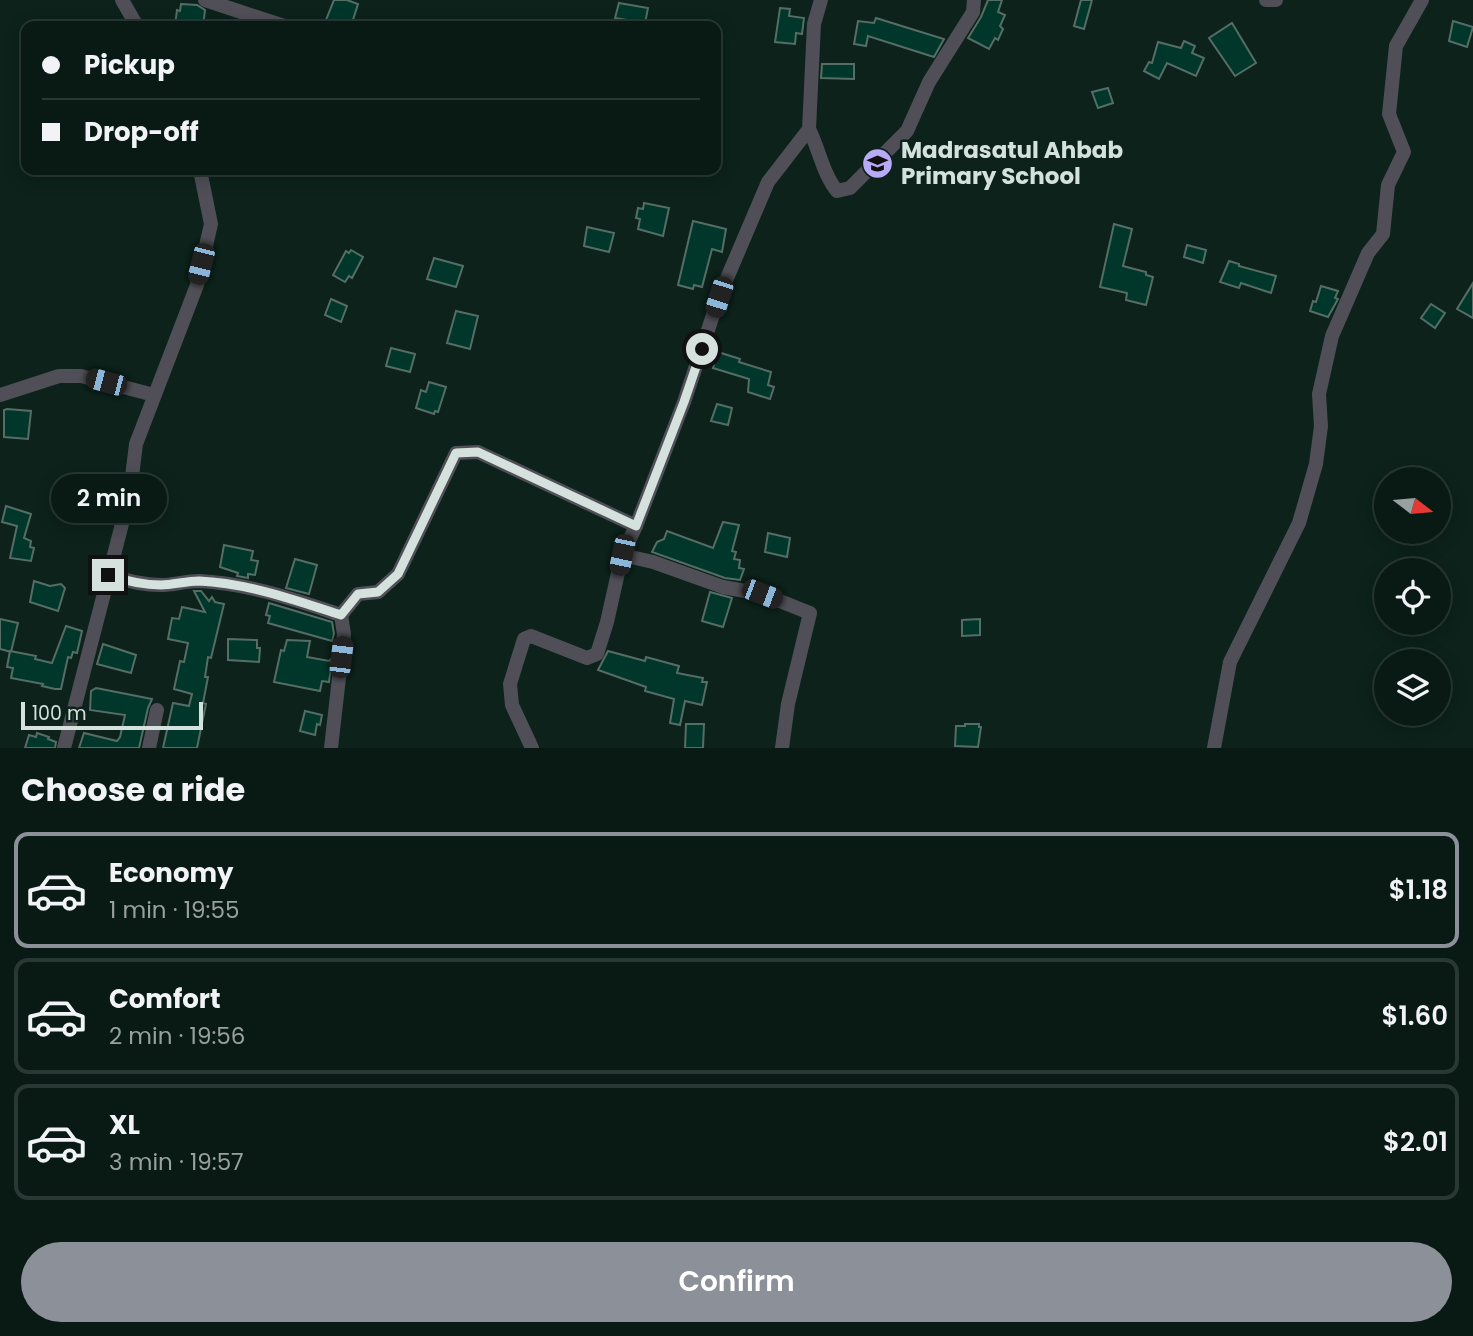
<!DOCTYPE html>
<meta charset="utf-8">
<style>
body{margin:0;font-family:Poppins,sans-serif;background:#12231d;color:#f1f3f6;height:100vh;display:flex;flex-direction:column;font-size:26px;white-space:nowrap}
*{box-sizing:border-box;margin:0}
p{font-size:23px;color:#99a1a0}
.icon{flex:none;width:38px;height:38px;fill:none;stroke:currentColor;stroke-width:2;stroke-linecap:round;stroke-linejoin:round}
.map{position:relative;height:748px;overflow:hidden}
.side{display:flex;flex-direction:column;background:#091a14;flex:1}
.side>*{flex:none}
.top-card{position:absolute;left:21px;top:21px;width:700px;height:154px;border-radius:14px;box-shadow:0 4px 18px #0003,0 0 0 2px #293834;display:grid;align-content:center;height:154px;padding:0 21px;background:#091a14}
.needle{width:46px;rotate:106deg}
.tools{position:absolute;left:1374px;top:467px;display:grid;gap:14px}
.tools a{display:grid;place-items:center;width:77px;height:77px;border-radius:50%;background:#091a14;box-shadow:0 4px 18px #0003,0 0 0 2px #293834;font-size:35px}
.scale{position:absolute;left:21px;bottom:18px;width:182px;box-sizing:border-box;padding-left:7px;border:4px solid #d4e1dc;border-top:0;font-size:19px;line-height:24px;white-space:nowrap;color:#d4e1dc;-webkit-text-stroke:5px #0c221b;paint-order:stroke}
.end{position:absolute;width:32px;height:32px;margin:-16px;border:9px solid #d4e1dc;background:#111;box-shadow:0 0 0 4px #111}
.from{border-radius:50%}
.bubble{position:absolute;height:49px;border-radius:24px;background:#091a14;box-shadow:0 4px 18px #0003,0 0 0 2px #293834;font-size:23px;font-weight:600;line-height:49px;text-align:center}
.car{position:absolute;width:21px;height:42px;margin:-21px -10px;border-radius:9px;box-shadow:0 0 5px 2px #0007;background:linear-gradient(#222 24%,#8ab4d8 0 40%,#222 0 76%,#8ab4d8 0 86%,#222 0)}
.top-card b{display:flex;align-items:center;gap:24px;height:66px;font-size:26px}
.top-card b+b{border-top:2px solid #293834}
.top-card i{width:18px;height:18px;background:#f1f3f6}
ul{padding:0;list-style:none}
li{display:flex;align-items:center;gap:21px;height:116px;margin:0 14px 10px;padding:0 7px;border:4px solid #293834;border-radius:14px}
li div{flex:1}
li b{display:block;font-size:26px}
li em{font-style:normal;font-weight:600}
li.current{border-color:#8c9099}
li>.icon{width:63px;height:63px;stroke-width:1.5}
h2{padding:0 21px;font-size:32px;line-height:84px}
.cta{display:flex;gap:14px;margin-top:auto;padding:14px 21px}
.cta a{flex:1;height:80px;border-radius:42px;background:#8c9099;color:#fff;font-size:28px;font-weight:600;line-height:80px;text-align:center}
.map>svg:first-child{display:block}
</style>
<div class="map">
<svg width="1473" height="748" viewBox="0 0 1473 748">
<rect width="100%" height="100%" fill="#0c221b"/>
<g fill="#00372a" stroke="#556d65" stroke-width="2">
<polygon points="334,0 347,0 358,4 351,26 328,26 329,21 326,20"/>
<polygon points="988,0 1002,0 998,12 1005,15 1000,26 1003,29 998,40 995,38 989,49 968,38 981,17"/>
<polygon points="1081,0 1092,0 1084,29 1074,26"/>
<polygon points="619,3 648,8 645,23 615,18"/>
<polygon points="181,4 197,5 205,10 203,26 175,26 177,10 180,11"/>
<polygon points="780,8 790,9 789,16 804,18 802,34 796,33 795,44 775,42"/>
<polygon points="876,18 921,32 944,39 934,57 868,36 866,46 854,44 858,21 874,23"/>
<polygon points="1453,21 1473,27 1467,47 1449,41"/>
<polygon points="1232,23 1256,63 1235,76 1209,38"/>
<polygon points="1184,41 1195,46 1192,53 1204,58 1196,76 1167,63 1159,79 1144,71 1149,62 1152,63 1158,42 1181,48"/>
<polygon points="822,64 854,64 854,79 821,78"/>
<polygon points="1108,88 1113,103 1098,108 1092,92"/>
<polygon points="644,203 669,208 663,236 638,229 640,219 636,218 638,208 643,209"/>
<polygon points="693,221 726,229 722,252 712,249 702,287 694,285 693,289 678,285"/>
<polygon points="1114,224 1132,229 1123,266 1146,272 1146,275 1153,277 1146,305 1126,300 1127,293 1100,287"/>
<polygon points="587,227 614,233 609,252 584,246"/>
<polygon points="1187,245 1206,250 1203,263 1184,257"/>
<polygon points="351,250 363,257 352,278 349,276 345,282 333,275 346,251 349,253"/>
<polygon points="434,258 463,266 456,287 427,279"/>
<polygon points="1229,261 1239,264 1239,266 1276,276 1271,293 1241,283 1239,288 1220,282"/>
<polygon points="1473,283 1473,318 1457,309"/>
<polygon points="1321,286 1338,291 1335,298 1338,299 1328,317 1310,311 1313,301 1316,302"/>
<polygon points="331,299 347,306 341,322 325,315"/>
<polygon points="1431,304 1445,313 1435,328 1421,318"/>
<polygon points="456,311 478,316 470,349 447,343"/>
<polygon points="391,348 415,354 410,372 386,366"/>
<polygon points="718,352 740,359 739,362 771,372 768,385 774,387 770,399 748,392 749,379 713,368"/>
<polygon points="429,382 446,387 438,412 435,411 434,414 416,408 421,390 426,392"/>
<polygon points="717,404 732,408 728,425 711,421"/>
<polygon points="7,409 31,411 28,439 4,437 4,410"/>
<polygon points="6,506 31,514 24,538 31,541 30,547 34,548 31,561 10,558 17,526 2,522"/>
<polygon points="723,522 739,525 732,551 736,552 734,559 740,560 739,568 744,569 740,580 725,578 652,552 657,542 664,539 667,531 713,548"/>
<polygon points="768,533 790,538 787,557 765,552"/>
<polygon points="224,545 253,551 251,560 258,561 255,575 248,574 248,578 237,576 238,573 220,567"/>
<polygon points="295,559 317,565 309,594 286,588"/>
<polygon points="34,581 50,586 61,584 65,588 58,611 30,602"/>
<polygon points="194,591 201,591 209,601 212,597 215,602 224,604 211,658 208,657 205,677 208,677 203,703 206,704 197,748 163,748 173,703 189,706 192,694 174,689 180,661 184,662 188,643 168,639 172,618 179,619 182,607 205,612"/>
<polygon points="710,592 732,598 723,627 702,621"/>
<polygon points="269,603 332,622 334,634 332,641 268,623 270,616 266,615"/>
<polygon points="0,619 18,623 11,652 0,649"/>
<polygon points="980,619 980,635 962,636 962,620"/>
<polygon points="66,626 82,631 77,653 73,652 71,658 68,657 61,689 55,689 42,686 43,684 11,678 13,668 7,667 10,651 36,656 35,659 52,663"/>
<polygon points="228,639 257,640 257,648 260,648 259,662 228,660"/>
<polygon points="287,640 310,641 307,657 329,661 332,658 329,682 322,681 320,691 274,682 281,650 284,651"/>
<polygon points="103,644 136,655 131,673 97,664"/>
<polygon points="608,651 645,661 646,657 679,666 677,673 703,678 702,682 707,682 702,705 685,701 680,725 670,723 674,699 645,691 646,687 598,670"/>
<polygon points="96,688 152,699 148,708 139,748 79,748 84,733 117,741 120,737 125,715 90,710 91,691"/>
<polygon points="305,711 322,715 320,725 317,724 315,735 300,731"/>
<polygon points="686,724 704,724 703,748 685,748"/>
<polygon points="965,724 979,724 979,727 981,727 978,747 955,746 956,726 965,726"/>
<polygon points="37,733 49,737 48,739 56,742 55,748 25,748 29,735 36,737"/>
</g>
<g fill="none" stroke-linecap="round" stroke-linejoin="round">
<g stroke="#504f57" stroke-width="14">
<polyline points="122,0 137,26"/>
<polyline points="205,0 284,26"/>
<polyline points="1266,0 1276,0"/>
<path d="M809,129C819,149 823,174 837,191L850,188L907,131L929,82L973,12L974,0"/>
<polyline points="0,395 59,376 81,376 154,395"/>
<polyline points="622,555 653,562 723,587 762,594 810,613 788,704 782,748"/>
<path d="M108,575C126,581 142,585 161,585C173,585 186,581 199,581C247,583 295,600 341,615"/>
<polyline points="64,748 130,493 136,444 197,285 211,224 200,170"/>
<polyline points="149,748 157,710"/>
<polyline points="331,748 344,634 341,615 358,594 378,592 398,574 456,453 478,452 636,526"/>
<polyline points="532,748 512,705 510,684 524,639 531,636 587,658 597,654 607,622 622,555 636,526 684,402 719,297 768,182 809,129 814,24 821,0"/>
<polyline points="1214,748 1230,662 1299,523 1316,464 1321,426 1319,394 1332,336 1368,253 1383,234 1388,185 1404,152 1389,114 1396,46 1422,0"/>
</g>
</g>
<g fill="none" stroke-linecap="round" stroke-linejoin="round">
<path stroke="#d4e1dc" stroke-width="9" d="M108,575C126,581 142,585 161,585C173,585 186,581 199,581C247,583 295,600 341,615L358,594L378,592L398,574L456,453L478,452L636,526L684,402L702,349"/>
</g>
<defs>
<symbol id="school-disc" viewBox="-11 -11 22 22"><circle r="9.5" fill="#b9aaf7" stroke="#0c221b"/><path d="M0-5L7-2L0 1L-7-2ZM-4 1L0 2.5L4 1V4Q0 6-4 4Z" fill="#111"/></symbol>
</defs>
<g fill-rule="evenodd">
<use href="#school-disc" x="860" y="146" width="35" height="35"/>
</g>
<g text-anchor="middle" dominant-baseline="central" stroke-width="5" stroke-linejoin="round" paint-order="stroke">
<g font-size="23" font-weight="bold" fill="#d4e1dc" stroke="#0c221b" text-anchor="start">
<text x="901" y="150">Madrasatul Ahbab<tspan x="901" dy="26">Primary School</tspan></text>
</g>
</g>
</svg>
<div class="tools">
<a><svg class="needle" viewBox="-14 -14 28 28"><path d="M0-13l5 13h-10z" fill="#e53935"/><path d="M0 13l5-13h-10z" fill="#99a1a0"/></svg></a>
<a><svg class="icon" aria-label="locate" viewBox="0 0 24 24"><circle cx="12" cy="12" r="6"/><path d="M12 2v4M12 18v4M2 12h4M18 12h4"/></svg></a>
<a><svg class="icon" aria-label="layers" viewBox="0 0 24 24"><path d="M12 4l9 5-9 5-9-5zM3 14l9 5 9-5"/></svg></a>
</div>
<div class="scale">100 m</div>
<i class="end from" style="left:702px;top:349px"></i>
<i class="end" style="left:108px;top:575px"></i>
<div class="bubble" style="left:51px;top:474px;width:116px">2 min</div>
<i class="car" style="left:201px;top:264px;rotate:194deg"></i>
<i class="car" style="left:719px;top:297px;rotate:198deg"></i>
<i class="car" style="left:106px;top:382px;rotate:285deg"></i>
<i class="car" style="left:622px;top:555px;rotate:192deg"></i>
<i class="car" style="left:762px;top:594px;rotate:111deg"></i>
<i class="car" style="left:341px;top:657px;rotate:7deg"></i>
<div class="top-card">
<b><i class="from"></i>Pickup</b>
<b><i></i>Drop-off</b>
</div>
</div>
<section class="side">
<h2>Choose a ride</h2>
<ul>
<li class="current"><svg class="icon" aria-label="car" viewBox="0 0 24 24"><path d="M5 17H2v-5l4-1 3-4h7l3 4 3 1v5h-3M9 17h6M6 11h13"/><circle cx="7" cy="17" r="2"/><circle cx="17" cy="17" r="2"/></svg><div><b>Economy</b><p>1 min · 19:55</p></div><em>$1.18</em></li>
<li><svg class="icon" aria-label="car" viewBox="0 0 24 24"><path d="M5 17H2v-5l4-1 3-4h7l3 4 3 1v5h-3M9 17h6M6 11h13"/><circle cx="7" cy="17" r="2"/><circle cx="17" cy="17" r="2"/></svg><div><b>Comfort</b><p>2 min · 19:56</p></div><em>$1.60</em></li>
<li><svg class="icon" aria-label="car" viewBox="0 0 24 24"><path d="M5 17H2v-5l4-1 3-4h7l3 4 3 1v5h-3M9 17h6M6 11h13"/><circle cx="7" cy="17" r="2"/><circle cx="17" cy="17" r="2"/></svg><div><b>XL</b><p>3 min · 19:57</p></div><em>$2.01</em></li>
</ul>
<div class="cta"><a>Confirm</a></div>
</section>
